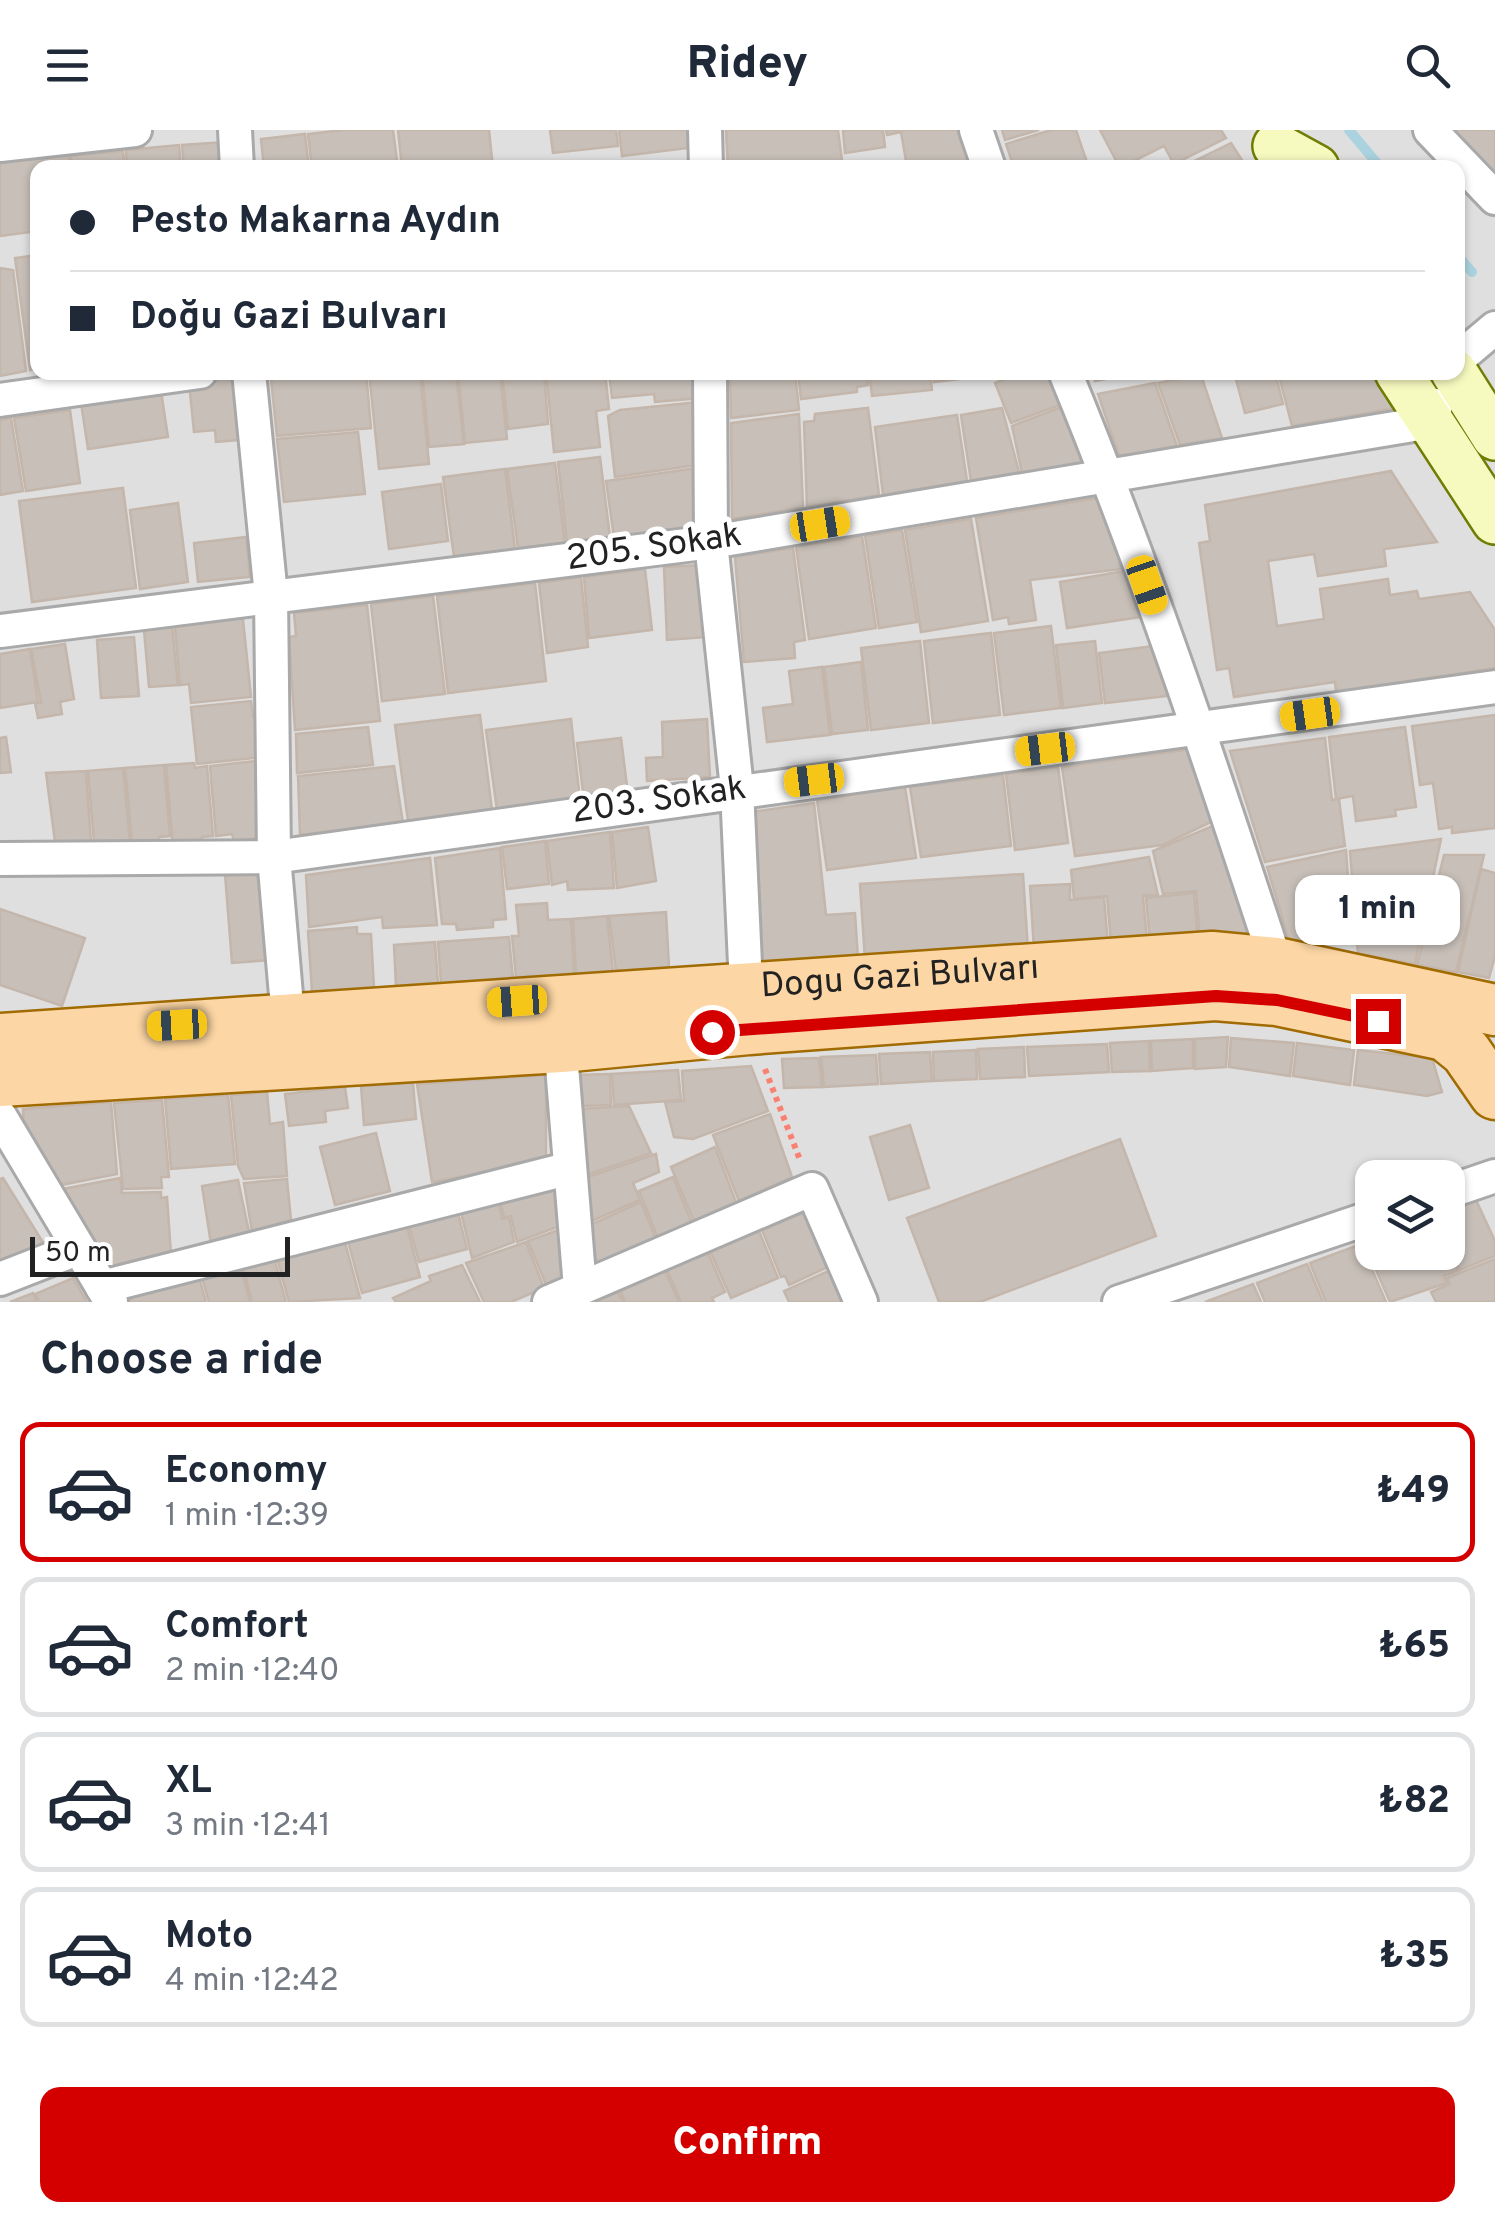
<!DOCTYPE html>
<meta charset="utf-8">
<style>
body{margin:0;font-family:Overpass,sans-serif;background:#f2f2f3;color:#1f2937;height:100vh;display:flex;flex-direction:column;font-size:38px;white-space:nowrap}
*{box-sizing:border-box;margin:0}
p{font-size:32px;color:#747a83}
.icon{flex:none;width:55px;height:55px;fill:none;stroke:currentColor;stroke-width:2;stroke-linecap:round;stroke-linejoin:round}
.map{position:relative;height:1172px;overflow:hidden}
.side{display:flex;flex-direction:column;background:#fff;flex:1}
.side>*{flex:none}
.top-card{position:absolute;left:30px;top:30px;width:1435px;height:220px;border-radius:20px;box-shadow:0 2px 8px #0004;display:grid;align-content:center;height:220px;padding:0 40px;background:#fff}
.fabs{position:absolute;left:1355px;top:1030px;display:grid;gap:20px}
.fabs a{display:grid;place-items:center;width:110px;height:110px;border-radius:20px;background:#fff;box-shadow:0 2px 8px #0004;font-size:50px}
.scale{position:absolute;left:30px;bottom:25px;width:260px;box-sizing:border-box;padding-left:10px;border:5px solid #222;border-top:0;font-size:28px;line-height:35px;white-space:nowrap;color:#222;-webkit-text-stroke:8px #fff;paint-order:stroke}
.end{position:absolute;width:45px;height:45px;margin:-22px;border:12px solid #d40000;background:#fff;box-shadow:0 0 0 5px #fff}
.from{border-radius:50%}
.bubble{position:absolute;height:70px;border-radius:20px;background:#fff;box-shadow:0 2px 8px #0004;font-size:32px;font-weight:800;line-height:70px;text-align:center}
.car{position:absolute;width:30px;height:60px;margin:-30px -15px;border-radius:12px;box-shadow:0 0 8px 2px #0007;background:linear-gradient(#f5c518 24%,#345 0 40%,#f5c518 0 76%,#345 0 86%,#f5c518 0)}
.top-card b{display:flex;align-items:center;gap:35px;height:95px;font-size:38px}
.top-card b+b{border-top:2px solid #e0e1e3}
.top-card i{width:25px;height:25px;background:#1f2937}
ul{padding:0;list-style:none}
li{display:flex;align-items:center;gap:30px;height:140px;margin:0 20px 15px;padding:0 20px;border:5px solid #e0e1e3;border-radius:20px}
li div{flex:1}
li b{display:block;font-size:38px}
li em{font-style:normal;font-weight:800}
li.on{border-color:#d40000}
li>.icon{width:90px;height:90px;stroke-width:1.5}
h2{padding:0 40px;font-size:45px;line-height:120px}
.primary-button{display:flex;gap:20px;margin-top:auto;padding:20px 40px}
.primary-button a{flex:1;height:115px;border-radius:20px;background:#d40000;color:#fff;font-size:40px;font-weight:800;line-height:115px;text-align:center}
header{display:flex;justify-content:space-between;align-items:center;height:130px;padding:0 40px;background:#fff;font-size:45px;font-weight:800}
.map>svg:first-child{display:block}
</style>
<header><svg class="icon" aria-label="menu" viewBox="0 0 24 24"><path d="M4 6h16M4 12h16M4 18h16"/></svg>Ridey<svg class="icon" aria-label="search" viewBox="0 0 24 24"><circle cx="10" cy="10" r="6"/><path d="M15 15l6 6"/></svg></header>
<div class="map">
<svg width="1495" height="1172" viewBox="0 0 1495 1172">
<rect width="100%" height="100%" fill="#f2efe9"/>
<path fill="#e0dfdf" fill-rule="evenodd" d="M0,0H1495V1172H0ZM38,38H1458V242H38ZM1372,1048H1448V1122H1372Z"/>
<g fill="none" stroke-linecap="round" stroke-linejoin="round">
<g stroke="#aad3df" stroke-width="10">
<polyline points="1349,0 1381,38"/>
<polyline points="1458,126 1472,142"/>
</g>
</g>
<g fill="#c7bfb8" stroke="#c4b6ab" stroke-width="2.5">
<polygon points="343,0 393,0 398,38 312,38 308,4"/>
<polygon points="398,0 489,0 493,38 402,38"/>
<polygon points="550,0 616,0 618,16 553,23"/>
<polygon points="619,0 694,0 696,17 622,26"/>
<polygon points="726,0 838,0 843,38 728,38"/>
<polygon points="843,0 883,0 885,17 845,23"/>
<polygon points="886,0 960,0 974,38 884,38 906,31 901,2 887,5"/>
<polygon points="1002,0 1039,0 1005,10"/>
<polygon points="1051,0 1076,0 1089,38 1014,38 1006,14"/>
<polygon points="1100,0 1221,0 1226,8 1174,34 1164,16 1120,38"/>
<polygon points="1449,0 1495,0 1495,52"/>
<polygon points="305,4 309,38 264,38 261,9"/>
<polygon points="225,12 227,38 184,38 182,15"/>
<polygon points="1231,13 1247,38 1180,38"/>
<polygon points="179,15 181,38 127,38 126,20"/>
<polygon points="123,21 125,38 72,38 71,26"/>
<polygon points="69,26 70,38 47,38 46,27"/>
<polygon points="43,28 44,38 38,38 38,101 0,106 0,32"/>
<polygon points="38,125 38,239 30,240 15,128"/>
<polygon points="0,138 13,140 26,241 0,246"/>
<polygon points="331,242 366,242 371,298 277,306 271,249"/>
<polygon points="369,242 420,242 429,334 379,339"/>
<polygon points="422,242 456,242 464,314 429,317"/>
<polygon points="458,242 500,242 507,309 465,313"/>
<polygon points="502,242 544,242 548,294 508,299"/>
<polygon points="546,242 605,242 609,279 596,281 600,317 554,322"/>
<polygon points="609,242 698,242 701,268 655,272 654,264 612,268"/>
<polygon points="730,242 795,242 799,280 731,288"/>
<polygon points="798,242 866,242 868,255 857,257 857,262 801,269"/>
<polygon points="869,242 930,242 932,260 872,266"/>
<polygon points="933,242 976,242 977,247 934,252"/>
<polygon points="1024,242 1057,242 1068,272 1011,293 995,253"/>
<polygon points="1092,242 1143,242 1095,251"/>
<polygon points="1234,242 1275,242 1283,274 1245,283"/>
<polygon points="1278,242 1374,242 1396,278 1292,296"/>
<polygon points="1201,245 1222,308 1180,315 1158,253"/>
<polygon points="233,249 239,310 216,312 215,300 194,302 189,253"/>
<polygon points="1155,253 1177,316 1119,326 1098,264"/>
<polygon points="161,261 168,307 88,319 81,273"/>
<polygon points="700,272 697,335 615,347 608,286 620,280"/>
<polygon points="1069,274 1091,331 1022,343 1012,296"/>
<polygon points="868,278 879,365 807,377 804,292 814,291 815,284"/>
<polygon points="1002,278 1019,342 971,351 961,285"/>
<polygon points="70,280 80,353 26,361 14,288"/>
<polygon points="799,284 803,377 732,389 731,293"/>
<polygon points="957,285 967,351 883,365 875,297"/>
<polygon points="11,288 23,361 0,365 0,290"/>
<polygon points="358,302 365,364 284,372 277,309"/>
<polygon points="600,327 610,407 567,412 558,332"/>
<polygon points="555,333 565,413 518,418 507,339"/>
<polygon points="697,338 704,395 614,407 606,351"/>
<polygon points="505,339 515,419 454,427 443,347"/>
<polygon points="1391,341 1437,412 1384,419 1386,436 1318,446 1314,424 1268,431 1277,496 1324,489 1320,459 1388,449 1390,465 1417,461 1419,469 1470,462 1495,500 1495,538 1336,562 1335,552 1234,567 1229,538 1217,540 1199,413 1210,411 1205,375"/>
<polygon points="441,354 448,411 389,419 382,362"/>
<polygon points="123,358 136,458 32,472 19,371"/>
<polygon points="1097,368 1122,439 1030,450 1036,490 1009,494 1008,487 993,490 976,388"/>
<polygon points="178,373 188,452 140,459 130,380"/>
<polygon points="971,389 988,491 921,502 905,400"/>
<polygon points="902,400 917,492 879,498 865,406"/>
<polygon points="862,406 876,498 809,509 796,417"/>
<polygon points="246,407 250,447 198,452 194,413"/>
<polygon points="793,418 805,510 794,512 795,528 744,532 735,427"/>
<polygon points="701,435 705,507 667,510 664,437"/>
<polygon points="645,439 652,500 589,508 584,447"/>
<polygon points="1125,441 1141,487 1067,498 1060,452"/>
<polygon points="581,447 588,517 547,523 539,453"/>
<polygon points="535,453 546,551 448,563 437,466"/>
<polygon points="433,466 445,564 382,571 371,474"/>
<polygon points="367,475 380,591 295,600 289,507 296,506 294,483"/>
<polygon points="242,480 251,567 191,573 189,554 180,555 174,487"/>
<polygon points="171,486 178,555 149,557 143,489"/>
<polygon points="1051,496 1061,578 1004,585 994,503"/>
<polygon points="991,503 1000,585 933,593 924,511"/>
<polygon points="134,507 139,566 101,568 97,510"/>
<polygon points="920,511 929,593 871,600 861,518"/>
<polygon points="1095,511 1102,573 1063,578 1056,515"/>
<polygon points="65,514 74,569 60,572 62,584 38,588 35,573 41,573 31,519"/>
<polygon points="1153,516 1176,565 1105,573 1099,523"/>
<polygon points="30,519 38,572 0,578 0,524"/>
<polygon points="861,532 868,600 832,604 824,537"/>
<polygon points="822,537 830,605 767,612 763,578 793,574 789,541"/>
<polygon points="251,571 253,587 260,586 264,627 197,634 191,577"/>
<polygon points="480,585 492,680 408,691 395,595"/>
<polygon points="1495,585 1495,698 1452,703 1452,697 1439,699 1433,653 1420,655 1412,596"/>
<polygon points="571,589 580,670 497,680 486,600"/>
<polygon points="707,589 710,647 647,651 646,628 663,627 662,592"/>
<polygon points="368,597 373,635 297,643 296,604"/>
<polygon points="1405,597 1416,677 1395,680 1396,686 1356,691 1353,666 1336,669 1329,607"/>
<polygon points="6,607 11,642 0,643 0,608"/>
<polygon points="621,608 628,664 584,670 577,613"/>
<polygon points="1325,608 1332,670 1339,669 1345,716 1265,732 1230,621"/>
<polygon points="1193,619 1217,689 1163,715 1075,726 1062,637"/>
<polygon points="256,631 263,708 234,711 232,704 216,706 210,636"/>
<polygon points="194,633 195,638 207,636 213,706 202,707 202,715 173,717 166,635"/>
<polygon points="164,635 170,706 159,707 160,717 132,713 125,638"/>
<polygon points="394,636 403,693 300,705 298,646"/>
<polygon points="1058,637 1068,713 1015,720 1006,644"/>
<polygon points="123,638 130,712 94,712 88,641"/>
<polygon points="86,641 91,712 55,712 46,643"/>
<polygon points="1003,645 1011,716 921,727 910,657"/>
<polygon points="905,657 916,728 827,740 817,670"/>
<polygon points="814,673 826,785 855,783 858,829 763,835 751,682"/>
<polygon points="1220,693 1258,804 1200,808 1196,761 1163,764 1153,721"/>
<polygon points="648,697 656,751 617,758 612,702"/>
<polygon points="610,702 614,758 568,760 567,751 552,755 547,711"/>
<polygon points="1441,709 1415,834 1358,824 1350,721"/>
<polygon points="545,711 549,754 507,759 502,717"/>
<polygon points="500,718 506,789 493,790 493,797 457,800 456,794 442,794 435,728"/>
<polygon points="1346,720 1353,814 1289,810 1267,737"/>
<polygon points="1444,725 1484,725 1456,842 1417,835"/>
<polygon points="264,727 272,830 232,833 224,731"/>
<polygon points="1149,727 1158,765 1143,766 1147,811 1111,813 1107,766 1074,769 1071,740"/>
<polygon points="430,728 437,795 383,798 382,787 309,797 306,745"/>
<polygon points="1481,739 1495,743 1495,826 1489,848 1458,842"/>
<polygon points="1023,744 1028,820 865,830 860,754"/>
<polygon points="1070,754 1070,770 1104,767 1108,815 1034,820 1030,756"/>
<polygon points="1194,763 1198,810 1150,812 1146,768"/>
<polygon points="547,773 548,790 571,789 574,844 516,848 512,806 519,806 516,775"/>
<polygon points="0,779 85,808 62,876 0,855"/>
<polygon points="666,782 669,837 616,841 609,786"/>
<polygon points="607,786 613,841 576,844 573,789"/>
<polygon points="357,797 357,804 371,804 374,858 312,862 308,801"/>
<polygon points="509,807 513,849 441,854 438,812"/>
<polygon points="435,812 438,854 396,857 394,815"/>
<polygon points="1228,907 1226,937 1195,939 1195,909"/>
<polygon points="1231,908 1294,913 1290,946 1229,937"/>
<polygon points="1193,909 1193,938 1152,941 1151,911"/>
<polygon points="1149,911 1150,941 1112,942 1110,913"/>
<polygon points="1297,913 1354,920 1350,955 1293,946"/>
<polygon points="1107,914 1109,942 1029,946 1027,917"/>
<polygon points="1024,917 1025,947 980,949 978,919"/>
<polygon points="976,920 977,949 934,951 933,922"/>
<polygon points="1358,920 1432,928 1442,962 1427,966 1354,955"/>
<polygon points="930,922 932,951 881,954 879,924"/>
<polygon points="876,925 878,954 824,957 821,927"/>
<polygon points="819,928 822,957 784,958 782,929"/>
<polygon points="751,936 768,981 693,1009 674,1007 665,972 684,971 682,941"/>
<polygon points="678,940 681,970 614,975 612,944"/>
<polygon points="610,944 611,975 579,976 578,945"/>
<polygon points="546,945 546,1031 432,1052 417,954"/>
<polygon points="413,953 416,989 364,995 361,956"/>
<polygon points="345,957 348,978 325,981 326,992 289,996 285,964"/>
<polygon points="267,962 270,994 283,992 287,1046 244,1049 238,1036 231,965"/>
<polygon points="228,965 235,1034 171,1039 165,969"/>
<polygon points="162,970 169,1047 161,1047 162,1058 123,1059 114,973"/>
<polygon points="111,972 117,1044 56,1056 24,1006 23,979"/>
<polygon points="629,976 651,1023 581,1047 580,979"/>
<polygon points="770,984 792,1047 739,1071 713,1005"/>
<polygon points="910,995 929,1058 889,1070 870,1007"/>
<polygon points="376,1003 390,1061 335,1075 320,1017"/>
<polygon points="1120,1009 1156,1106 980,1172 939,1172 907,1088"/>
<polygon points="715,1017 736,1072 694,1091 671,1037"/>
<polygon points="656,1024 659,1042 633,1053 640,1070 585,1094 582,1049"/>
<polygon points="673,1047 692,1093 658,1108 639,1061"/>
<polygon points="3,1048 44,1114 0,1132 0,1049"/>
<polygon points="120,1048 122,1063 161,1062 161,1068 167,1067 171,1124 106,1138 58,1060"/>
<polygon points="553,1048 560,1096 517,1112 511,1086 504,1088 499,1063"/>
<polygon points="287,1049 291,1090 252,1102 244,1053"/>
<polygon points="238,1050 249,1102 211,1114 202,1056"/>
<polygon points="497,1063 502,1089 509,1087 514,1112 472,1128 459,1074"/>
<polygon points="1476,1070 1495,1111 1495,1126 1460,1140 1448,1112 1448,1081"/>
<polygon points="641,1072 656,1109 598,1135 581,1099"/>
<polygon points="456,1075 467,1119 419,1132 407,1088"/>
<polygon points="808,1081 832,1135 789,1155 785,1146 781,1147 762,1100"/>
<polygon points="405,1089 420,1147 362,1163 346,1104"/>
<polygon points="561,1099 569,1148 547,1157 528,1111"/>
<polygon points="759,1101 778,1148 731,1168 710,1121"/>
<polygon points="343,1105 360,1168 289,1172 276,1124"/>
<polygon points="1372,1109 1372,1122 1448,1119 1458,1141 1444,1146 1447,1153 1390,1172 1364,1112"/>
<polygon points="526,1112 544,1158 511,1172 484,1172 466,1133"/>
<polygon points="1361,1114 1386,1172 1326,1172 1310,1133"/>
<polygon points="708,1123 725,1162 712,1168 714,1172 681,1172 667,1140"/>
<polygon points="273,1124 286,1172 252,1172 242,1133"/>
<polygon points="1495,1129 1495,1172 1436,1172 1431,1162 1450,1154 1447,1148"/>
<polygon points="240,1133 250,1172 209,1172 201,1144"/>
<polygon points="1307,1134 1323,1172 1265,1172 1257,1153"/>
<polygon points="462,1135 480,1172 396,1172 393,1168 431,1151 429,1146"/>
<polygon points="837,1137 852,1172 789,1172 784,1161"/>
<polygon points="665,1141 679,1172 625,1172 620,1160"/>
<polygon points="198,1144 206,1172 131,1172 126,1164"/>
<polygon points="73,1148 87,1172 40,1172 35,1164"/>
<polygon points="1253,1154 1261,1172 1205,1172"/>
<polygon points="618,1162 623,1172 594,1172"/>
<polygon points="33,1163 37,1172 10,1172"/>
</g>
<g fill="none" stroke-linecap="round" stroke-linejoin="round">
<defs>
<g id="minor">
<polyline points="235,0 237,38"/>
<polyline points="705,0 706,38"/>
<polyline points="976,0 989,38"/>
<polyline points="1430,0 1495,68"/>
<polyline points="0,15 135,0"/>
<polyline points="1458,229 1495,198"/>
<polyline points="249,242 271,466 274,727 288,888"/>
<polyline points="710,242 711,412 737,659 746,856"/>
<path d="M1065,242C1145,436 1211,634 1276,833"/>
<polyline points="0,270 200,242"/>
<polyline points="0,501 711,412 1431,292 1436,275"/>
<polyline points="0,729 274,727 1495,557"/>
<polyline points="559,899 580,1158"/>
<polyline points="0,986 111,1172"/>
<polyline points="1448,1062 1495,1046"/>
<polyline points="0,1149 77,1119"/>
<polyline points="102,1157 567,1039"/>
<polyline points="549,1172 812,1059 861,1172"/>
<polyline points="1119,1172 1372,1087"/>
</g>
<g id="secondary">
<polyline points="1276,16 1316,38"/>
<polyline points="1398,242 1495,391"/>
<polyline points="1454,242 1495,307"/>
</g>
<g id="primary">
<path id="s1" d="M0,909L1212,827L1276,833L1495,880"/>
<polyline points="0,951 561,917 749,899 1215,865 1277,870 1445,905 1466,922 1495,964"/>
</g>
</defs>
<use href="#minor" stroke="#a9a9a9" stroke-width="38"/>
<use href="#secondary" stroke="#707d05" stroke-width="50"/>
<use href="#primary" stroke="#a06b00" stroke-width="55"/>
<polyline stroke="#fa8072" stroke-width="6" stroke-dasharray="5 5" stroke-linecap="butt" points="765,939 800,1030"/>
<use href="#minor" stroke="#fff" stroke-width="32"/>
<use href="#secondary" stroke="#f7fabf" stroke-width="45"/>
<use href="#primary" stroke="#fcd6a4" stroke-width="50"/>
</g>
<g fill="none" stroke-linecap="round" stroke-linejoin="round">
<polyline stroke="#d40000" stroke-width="12" points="712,902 1216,866 1277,870 1378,891"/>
</g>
<g text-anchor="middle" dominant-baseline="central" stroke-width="10" stroke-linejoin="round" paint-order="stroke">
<g font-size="35" fill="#222" stroke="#fff">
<text transform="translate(654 418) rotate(-8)">205. Sokak</text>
<text transform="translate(659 671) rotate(-8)">203. Sokak</text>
<text stroke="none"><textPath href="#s1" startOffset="902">Dogu Gazi Bulvarı</textPath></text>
</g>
</g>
</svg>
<div class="fabs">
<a><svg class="icon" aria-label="layers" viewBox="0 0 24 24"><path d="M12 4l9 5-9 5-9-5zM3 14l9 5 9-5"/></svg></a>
</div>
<div class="scale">50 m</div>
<i class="end from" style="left:712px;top:902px"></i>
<i class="end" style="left:1378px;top:891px"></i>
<div class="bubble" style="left:1295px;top:745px;width:165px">1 min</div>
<i class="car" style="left:820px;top:394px;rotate:81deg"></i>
<i class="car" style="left:1147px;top:455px;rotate:161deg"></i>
<i class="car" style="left:1310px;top:584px;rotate:262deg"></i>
<i class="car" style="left:1045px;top:619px;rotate:263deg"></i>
<i class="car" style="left:814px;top:650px;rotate:263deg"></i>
<i class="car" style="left:517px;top:871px;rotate:266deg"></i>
<i class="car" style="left:177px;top:895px;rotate:267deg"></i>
<div class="top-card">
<b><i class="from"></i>Pesto Makarna Aydın</b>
<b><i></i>Doğu Gazi Bulvarı</b>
</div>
</div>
<section class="side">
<h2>Choose a ride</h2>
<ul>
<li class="on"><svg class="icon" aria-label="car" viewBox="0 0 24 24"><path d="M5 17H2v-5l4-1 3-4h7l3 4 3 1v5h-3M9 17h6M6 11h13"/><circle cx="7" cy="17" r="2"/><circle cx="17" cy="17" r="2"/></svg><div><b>Economy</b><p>1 min · 12:39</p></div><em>₺49</em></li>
<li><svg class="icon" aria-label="car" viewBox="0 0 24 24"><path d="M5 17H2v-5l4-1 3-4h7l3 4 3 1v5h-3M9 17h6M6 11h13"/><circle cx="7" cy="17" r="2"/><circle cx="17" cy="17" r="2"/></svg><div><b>Comfort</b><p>2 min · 12:40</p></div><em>₺65</em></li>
<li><svg class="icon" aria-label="car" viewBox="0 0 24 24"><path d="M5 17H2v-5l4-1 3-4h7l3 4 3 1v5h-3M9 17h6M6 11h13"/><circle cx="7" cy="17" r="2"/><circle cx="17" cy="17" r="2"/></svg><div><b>XL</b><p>3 min · 12:41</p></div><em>₺82</em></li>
<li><svg class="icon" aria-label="car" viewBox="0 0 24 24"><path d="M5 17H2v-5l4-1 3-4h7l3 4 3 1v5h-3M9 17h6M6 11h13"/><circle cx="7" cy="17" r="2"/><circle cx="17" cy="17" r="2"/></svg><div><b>Moto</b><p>4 min · 12:42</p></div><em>₺35</em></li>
</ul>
<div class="primary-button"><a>Confirm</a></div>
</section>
